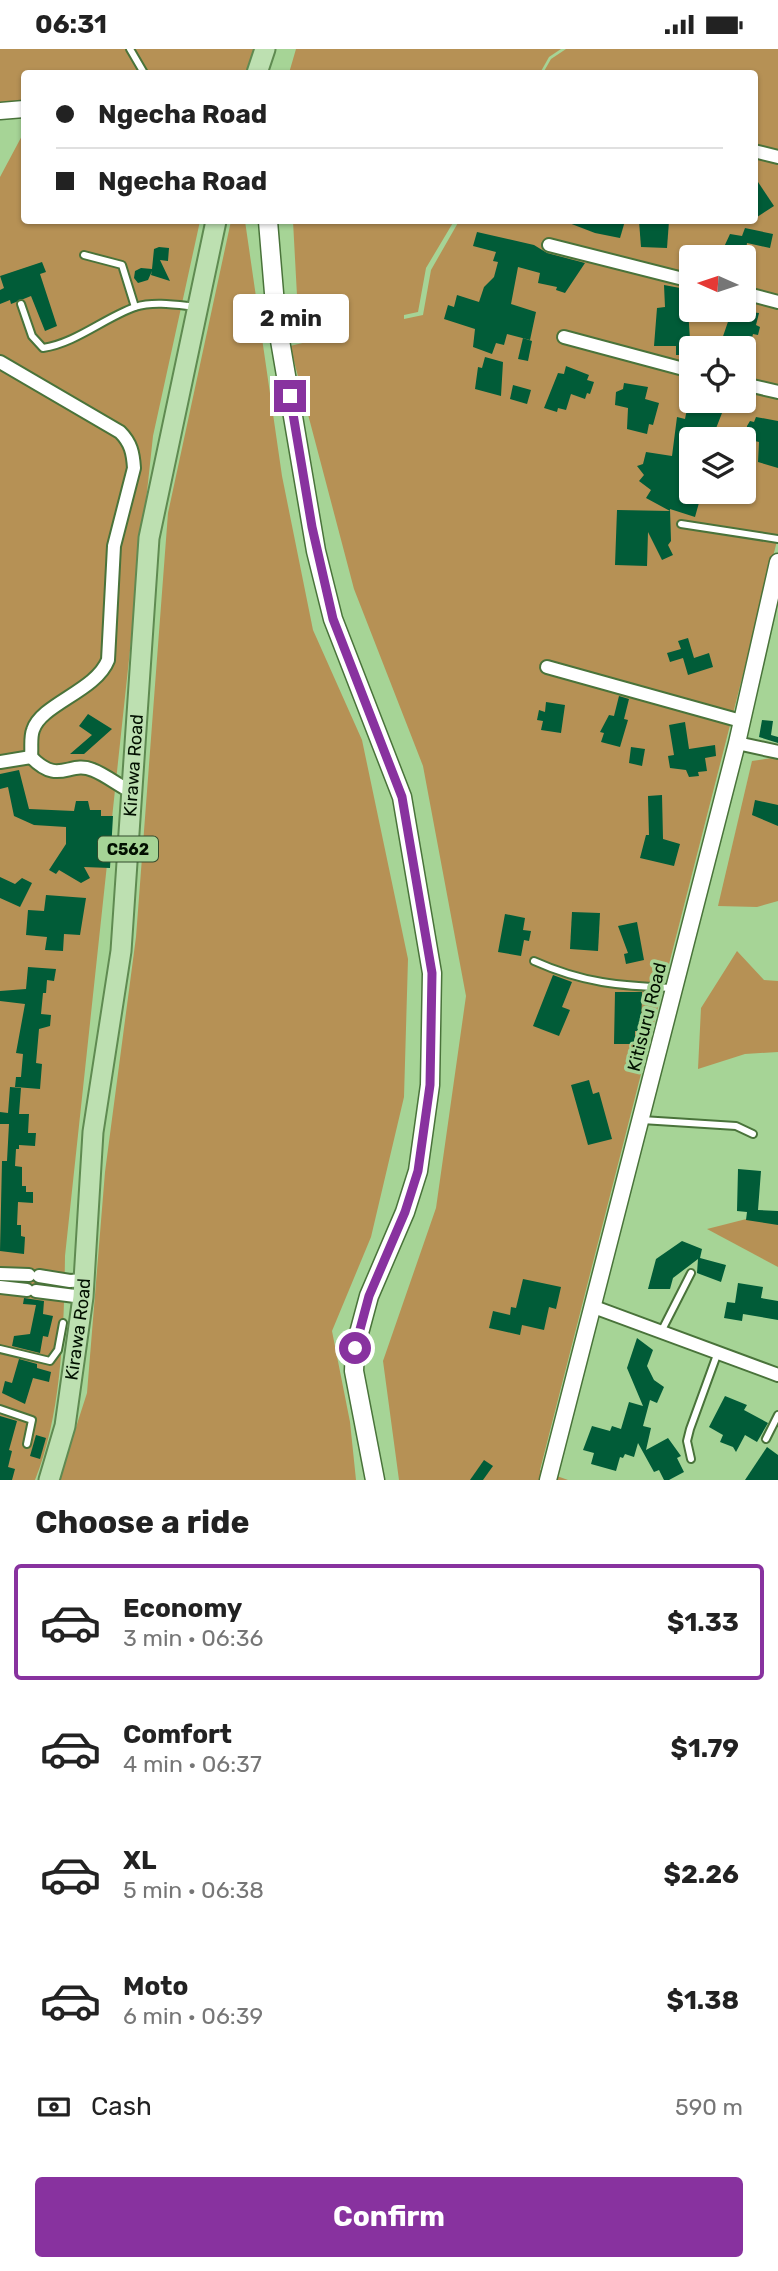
<!DOCTYPE html>
<meta charset="utf-8">
<style>
body{margin:0;font-family:Rubik,sans-serif;background:#f2f2f2;color:#222;height:100vh;display:flex;flex-direction:column;font-size:26px;white-space:nowrap}
*{box-sizing:border-box;margin:0}
p{font-size:23px;color:#767676}
.icon{flex:none;width:38px;height:38px;fill:none;stroke:currentColor;stroke-width:2;stroke-linecap:round;stroke-linejoin:round}
.map{position:relative;height:1431px;overflow:hidden}
.details{display:flex;flex-direction:column;background:#fff;flex:1}
.details>*{flex:none}
.banner{position:absolute;left:21px;top:21px;width:737px;height:154px;border-radius:7px;box-shadow:0 2px 5px #0004;display:grid;align-content:center;height:154px;padding:0 35px;background:#fff}
.needle{width:46px;rotate:273deg}
.controls{position:absolute;left:679px;top:196px;display:grid;gap:14px}
.controls a{display:grid;place-items:center;width:77px;height:77px;border-radius:7px;background:#fff;box-shadow:0 2px 5px #0004;font-size:35px}
.end{position:absolute;width:32px;height:32px;margin:-16px;border:9px solid #88329f;background:#fff;box-shadow:0 0 0 4px #fff}
.from{border-radius:50%}
.bubble{position:absolute;height:49px;border-radius:7px;background:#fff;box-shadow:0 2px 5px #0004;font-size:23px;font-weight:700;line-height:49px;text-align:center}
.banner b{display:flex;align-items:center;gap:24px;height:66px;font-size:26px}
.banner b+b{border-top:2px solid #e0e0e0}
.banner i{width:18px;height:18px;background:#222}
ul{padding:0;list-style:none}
li{display:flex;align-items:center;gap:21px;height:116px;margin:0 14px 10px;padding:0 21px;border:4px solid transparent;border-radius:7px}
li div{flex:1}
li b{display:block;font-size:26px}
li em{font-style:normal;font-weight:700}
li.active{border-color:#88329f}
li>.icon{width:63px;height:63px;stroke-width:1.5}
h2{padding:0 35px;font-size:32px;line-height:84px}
.pay{display:flex;align-items:center;gap:18px;height:77px;padding:0 35px;font-size:26px}
.pay p{margin-inline-start:auto}
.action{display:flex;gap:14px;margin-top:auto;padding:14px 35px}
.action a{flex:1;height:80px;border-radius:7px;background:#88329f;color:#fff;font-size:28px;font-weight:700;line-height:80px;text-align:center}
.status{display:flex;justify-content:space-between;align-items:center;height:49px;padding:0 35px;background:#fff;direction:ltr}
.status svg{height:19px;fill:currentColor}
.map>svg:first-child{display:block}
</style>
<div class="status"><b>06:31</b><svg viewBox="0 0 49 12"><path d="M0 12V9h3v3zM5 12V6h3v6zM10 12V3h3v9zM15 12V0h3v12zM26 1h20v11H26zM47 4h2v5h-2z"/></svg></div>
<div class="map">
<svg width="778" height="1431" viewBox="0 0 778 1431">
<rect width="100%" height="100%" fill="#a6d496"/>
<g fill="#b69155" fill-rule="evenodd">
<polygon points="0,0 256,0 247,24 24,24 24,56 0,58"/>
<polygon points="296,0 561,0 549,8 540,24 289,24"/>
<path d="M566,0H778V488L540,1421L568,1431H399L383,1312L436,1159L466,947L423,717L354,540L290,297L340,285L337,277L299,284L293,172H454L426,219L418,263L404,266V270L423,266L431,221L459,172H754V24H543L551,10ZM691,208H744V261H691ZM691,299H744V352H691ZM691,390H744V443H691Z"/>
<path d="M24,83V172H200L153,387L65,1207C64,1278 62,1365 35,1431H0V128Z"/>
<polygon points="231,172 245,172 282,427 313,581 362,691 408,910 404,1048 371,1188 332,1282 350,1373 356,1431 59,1431 87,1344 105,1123 136,888 168,464"/>
<polygon points="778,708 778,852 757,858 718,857 752,712"/>
<polygon points="737,902 764,931 778,932 778,1003 745,1005 698,1020 701,959"/>
<polygon points="778,1162 778,1218 707,1180"/>
</g>
<g fill="#015c38">
<polygon points="754,127 774,157 754,170"/>
<polygon points="569,172 625,172 620,189 595,184 569,174"/>
<polygon points="639,172 669,172 667,199 641,198"/>
<polygon points="745,179 773,185 770,199 747,194 745,208 713,208 714,197 724,198 730,185 742,187"/>
<polygon points="477,183 534,196 547,204 585,214 565,244 556,241 557,238 538,234 540,224 518,218 511,255 536,263 530,291 507,285 504,296 496,294 492,305 473,298 475,280 444,270 448,256 454,258 457,246 479,253 484,238 494,228 498,213 493,212 496,203 473,197"/>
<polygon points="159,198 169,199 168,212 160,211 170,232 151,226 152,222 148,231 138,234 134,229 135,222 141,219 152,220 154,200"/>
<polygon points="42,213 46,223 40,225 57,277 45,282 31,247 11,255 10,251 0,255 0,241 4,239 0,227"/>
<polygon points="664,236 691,241 691,260 688,260 691,306 676,306 676,297 654,297 657,259 665,258"/>
<polygon points="732,261 759,264 756,276 760,278 758,286 753,285 749,299 719,299"/>
<polygon points="523,289 532,292 528,312 518,310"/>
<polygon points="485,308 503,313 501,347 475,340 478,318 482,319"/>
<polygon points="566,317 589,326 587,331 594,333 590,345 587,344 585,350 571,345 566,361 558,359 557,363 544,359 558,324 564,325"/>
<polygon points="624,334 648,338 645,350 659,354 653,376 649,375 647,385 627,380 628,359 615,356 616,343 623,340"/>
<polygon points="513,336 531,341 527,355 510,350"/>
<polygon points="697,352 709,354 714,362 722,364 715,382 702,379 697,390 689,392 686,410 691,412 685,436 691,438 691,443 702,443 695,468 670,460 671,492 668,496 673,506 662,511 648,483 647,517 615,516 617,461 670,462 646,449 651,441 639,432 644,426 637,417 643,415 646,403 672,407 677,368 685,370 687,360 694,362"/>
<polygon points="756,368 778,372 778,419 758,413 759,393 746,390 747,377 750,372 754,373"/>
<polygon points="688,589 694,609 709,604 713,618 688,626 683,609 670,613 667,604 681,600 678,592"/>
<polygon points="619,647 629,650 624,670 628,671 620,698 601,693 604,684 600,683 609,666 614,667"/>
<polygon points="546,653 565,656 561,684 541,681 543,672 537,671 539,661 545,663"/>
<polygon points="88,665 112,680 84,705 70,705 92,686 79,677"/>
<polygon points="762,671 773,672 771,686 778,688 778,694 759,688"/>
<polygon points="685,673 689,700 715,696 716,707 705,709 707,722 698,723 699,727 689,728 686,721 670,719 668,707 674,706 669,676"/>
<polygon points="631,698 645,700 642,717 629,714"/>
<polygon points="19,721 29,760 74,762 76,752 88,752 90,761 101,761 101,767 113,767 110,819 84,818 90,829 81,834 59,821 56,825 49,821 66,795 66,778 34,776 14,767 8,738 0,740 0,725"/>
<polygon points="662,746 663,790 680,795 674,817 640,809 646,786 649,786 648,747"/>
<polygon points="755,751 778,756 778,777 752,766"/>
<polygon points="0,828 15,835 22,829 32,834 20,858 0,849"/>
<polygon points="46,846 86,849 80,886 64,885 63,902 45,901 47,888 26,886 28,861 44,862"/>
<polygon points="572,863 600,864 598,902 570,900"/>
<polygon points="505,865 525,869 523,881 531,882 529,892 524,891 521,907 498,903"/>
<polygon points="637,873 644,911 626,915 624,905 628,904 618,877"/>
<polygon points="28,918 56,920 54,932 47,931 46,944 43,944 41,965 51,966 50,977 39,980 36,1014 42,1015 40,1040 15,1038 16,1028 21,1028 23,1005 16,1004 25,955 0,952 0,942 26,940"/>
<polygon points="553,926 572,933 562,958 570,961 559,987 533,977"/>
<polygon points="615,943 642,943 641,982 635,982 635,995 614,995"/>
<polygon points="589,1031 593,1045 599,1043 612,1090 588,1096 571,1036"/>
<polygon points="10,1038 21,1039 19,1065 29,1065 28,1084 36,1084 35,1097 19,1096 19,1100 16,1100 15,1117 22,1118 22,1137 26,1137 26,1143 33,1143 33,1154 18,1153 17,1176 21,1176 21,1187 25,1188 24,1205 0,1202 2,1112 7,1112 9,1075 0,1075 0,1063 8,1064"/>
<polygon points="738,1120 761,1122 758,1161 778,1162 778,1176 746,1171 747,1163 737,1162"/>
<polygon points="682,1192 702,1200 700,1209 726,1216 721,1233 697,1224 698,1210 673,1229 670,1240 648,1240 656,1210"/>
<polygon points="523,1230 561,1238 556,1260 549,1258 544,1281 522,1276 520,1286 489,1279 493,1262 510,1266 511,1258 516,1259"/>
<polygon points="738,1234 763,1238 761,1249 778,1252 778,1271 743,1265 742,1272 724,1269 727,1253 735,1254"/>
<polygon points="24,1249 44,1252 43,1265 53,1267 48,1288 43,1287 40,1304 12,1297 14,1287 30,1285 36,1256 23,1255"/>
<polygon points="637,1289 653,1301 647,1317 654,1331 664,1338 657,1354 650,1351 643,1377 651,1379 646,1401 668,1389 681,1407 677,1409 684,1423 669,1431 664,1431 659,1421 654,1423 638,1394 634,1408 625,1405 623,1409 620,1408 616,1422 591,1415 594,1404 583,1401 592,1377 610,1382 612,1377 621,1380 629,1353 643,1357 627,1319"/>
<polygon points="19,1310 37,1315 37,1319 51,1323 49,1333 33,1329 25,1355 2,1344 5,1332 12,1334"/>
<polygon points="725,1347 747,1356 744,1361 768,1374 757,1393 745,1386 736,1403 733,1398 720,1393 723,1386 709,1378"/>
<polygon points="0,1367 17,1372 9,1401 12,1402 8,1418 15,1420 12,1431 0,1431"/>
<polygon points="36,1386 46,1389 40,1410 30,1407"/>
<polygon points="767,1398 778,1406 778,1431 745,1431"/>
<polygon points="484,1411 493,1417 483,1431 470,1431"/>
</g>
<g fill="none" stroke-linecap="round" stroke-linejoin="round">
<defs>
<g id="service">
<polyline points="130,0 144,24"/>
<polyline points="84,206 122,216 135,258"/>
<path d="M21,255L32,287L43,299C76,294 104,269 135,258C154,252 177,256 196,258"/>
<polyline points="681,475 778,490"/>
<path d="M534,912C583,934 620,937 673,939"/>
<polyline points="642,1071 736,1077 753,1085"/>
<polyline points="662,1281 691,1224"/>
<polyline points="0,1300 50,1312 58,1301 63,1274"/>
<polyline points="0,1360 32,1371 27,1395"/>
<polyline points="766,1390 778,1366"/>
<polyline points="691,1410 687,1392 690,1380 718,1303"/>
</g>
<g id="minor">
<polyline points="754,102 778,108"/>
<polyline points="549,196 691,232"/>
<polyline points="744,244 778,253"/>
<polyline points="564,288 691,322"/>
<path d="M0,313L120,383C131,394 133,404 134,419L114,497L108,611C96,642 41,655 33,681C30,689 32,699 31,708"/>
<polyline points="744,335 778,343"/>
<polyline points="547,618 741,672"/>
<polyline points="737,694 778,703"/>
<path d="M31,708C59,737 69,711 93,721C106,726 119,737 132,743"/>
<polyline points="0,713 31,708"/>
<polyline points="0,1225 29,1226"/>
<polyline points="39,1227 70,1232 84,1231"/>
<polyline points="0,1238 27,1241"/>
<polyline points="36,1242 83,1248"/>
<polyline points="594,1258 778,1326"/>
</g>
<g id="tertiary">
<polyline points="0,62 24,60"/>
<polyline points="548,1431 737,694 778,513"/>
</g>
<polyline id="secondary" points="268,172 276,268 316,502 333,570 402,748 432,924 430,1036 418,1122 405,1163 369,1247 355,1299 354,1322 375,1431"/>
<g id="primary">
<polyline points="257,24 265,0"/>
<path id="s1" d="M49,1431L65,1377L83,1248L93,1083L121,902L149,489L216,172"/>
</g>
</defs>
<use href="#service" stroke="#49733a" stroke-width="10"/>
<use href="#minor" stroke="#49733a" stroke-width="16"/>
<use href="#tertiary" stroke="#49733a" stroke-width="19"/>
<use href="#secondary" stroke="#49733a" stroke-width="21"/>
<use href="#primary" stroke="#5f8a51" stroke-width="23"/>
<use href="#service" stroke="#fff" stroke-width="6"/>
<use href="#minor" stroke="#fff" stroke-width="12"/>
<use href="#tertiary" stroke="#fff" stroke-width="16"/>
<use href="#secondary" stroke="#fff" stroke-width="18"/>
<use href="#primary" stroke="#bde0b1" stroke-width="19"/>
</g>
<g fill="none" stroke-linecap="round" stroke-linejoin="round">
<polyline stroke="#88329f" stroke-width="9" points="290,347 312,478 333,570 402,748 432,924 430,1036 418,1122 405,1163 369,1247 355,1299"/>
</g>
<g text-anchor="middle" dominant-baseline="central" stroke-width="7" stroke-linejoin="round" paint-order="stroke">
<rect fill="#a6d496" stroke="#334b2d" stroke-width="2" x="98" y="787.5" width="60" height="25" rx="5"/>
<g font-size="16" font-weight="bold" fill="#021000">
<text x="128" y="800">C562</text>
</g>
<g font-size="18" fill="#021000" stroke="#a6d496">
<text stroke="none"><textPath href="#s1" startOffset="721">Kirawa Road</textPath></text>
<text transform="translate(647 968) rotate(-76)">Kitisuru Road</text>
<text stroke="none"><textPath href="#s1" startOffset="154">Kirawa Road</textPath></text>
</g>
</g>
</svg>
<div class="controls">
<a><svg class="needle" viewBox="-14 -14 28 28"><path d="M0-13l5 13h-10z" fill="#e53935"/><path d="M0 13l5-13h-10z" fill="#767676"/></svg></a>
<a><svg class="icon" aria-label="locate" viewBox="0 0 24 24"><circle cx="12" cy="12" r="6"/><path d="M12 2v4M12 18v4M2 12h4M18 12h4"/></svg></a>
<a><svg class="icon" aria-label="layers" viewBox="0 0 24 24"><path d="M12 4l9 5-9 5-9-5zM3 14l9 5 9-5"/></svg></a>
</div>
<i class="end from" style="left:355px;top:1299px"></i>
<i class="end" style="left:290px;top:347px"></i>
<div class="bubble" style="left:233px;top:245px;width:116px">2 min</div>
<div class="banner">
<b><i class="from"></i>Ngecha Road</b>
<b><i></i>Ngecha Road</b>
</div>
</div>
<section class="details">
<h2>Choose a ride</h2>
<ul>
<li class="active"><svg class="icon" aria-label="car" viewBox="0 0 24 24"><path d="M5 17H2v-5l4-1 3-4h7l3 4 3 1v5h-3M9 17h6M6 11h13"/><circle cx="7" cy="17" r="2"/><circle cx="17" cy="17" r="2"/></svg><div><b>Economy</b><p>3 min · 06:36</p></div><em>$1.33</em></li>
<li><svg class="icon" aria-label="car" viewBox="0 0 24 24"><path d="M5 17H2v-5l4-1 3-4h7l3 4 3 1v5h-3M9 17h6M6 11h13"/><circle cx="7" cy="17" r="2"/><circle cx="17" cy="17" r="2"/></svg><div><b>Comfort</b><p>4 min · 06:37</p></div><em>$1.79</em></li>
<li><svg class="icon" aria-label="car" viewBox="0 0 24 24"><path d="M5 17H2v-5l4-1 3-4h7l3 4 3 1v5h-3M9 17h6M6 11h13"/><circle cx="7" cy="17" r="2"/><circle cx="17" cy="17" r="2"/></svg><div><b>XL</b><p>5 min · 06:38</p></div><em>$2.26</em></li>
<li><svg class="icon" aria-label="car" viewBox="0 0 24 24"><path d="M5 17H2v-5l4-1 3-4h7l3 4 3 1v5h-3M9 17h6M6 11h13"/><circle cx="7" cy="17" r="2"/><circle cx="17" cy="17" r="2"/></svg><div><b>Moto</b><p>6 min · 06:39</p></div><em>$1.38</em></li>
</ul>
<div class="pay"><svg class="icon" aria-label="cash" viewBox="0 0 24 24"><path d="M3 7h18v10H3z"/><circle cx="12" cy="12" r="2"/></svg>Cash<p>590 m</p></div>
<div class="action"><a>Confirm</a></div>
</section>
